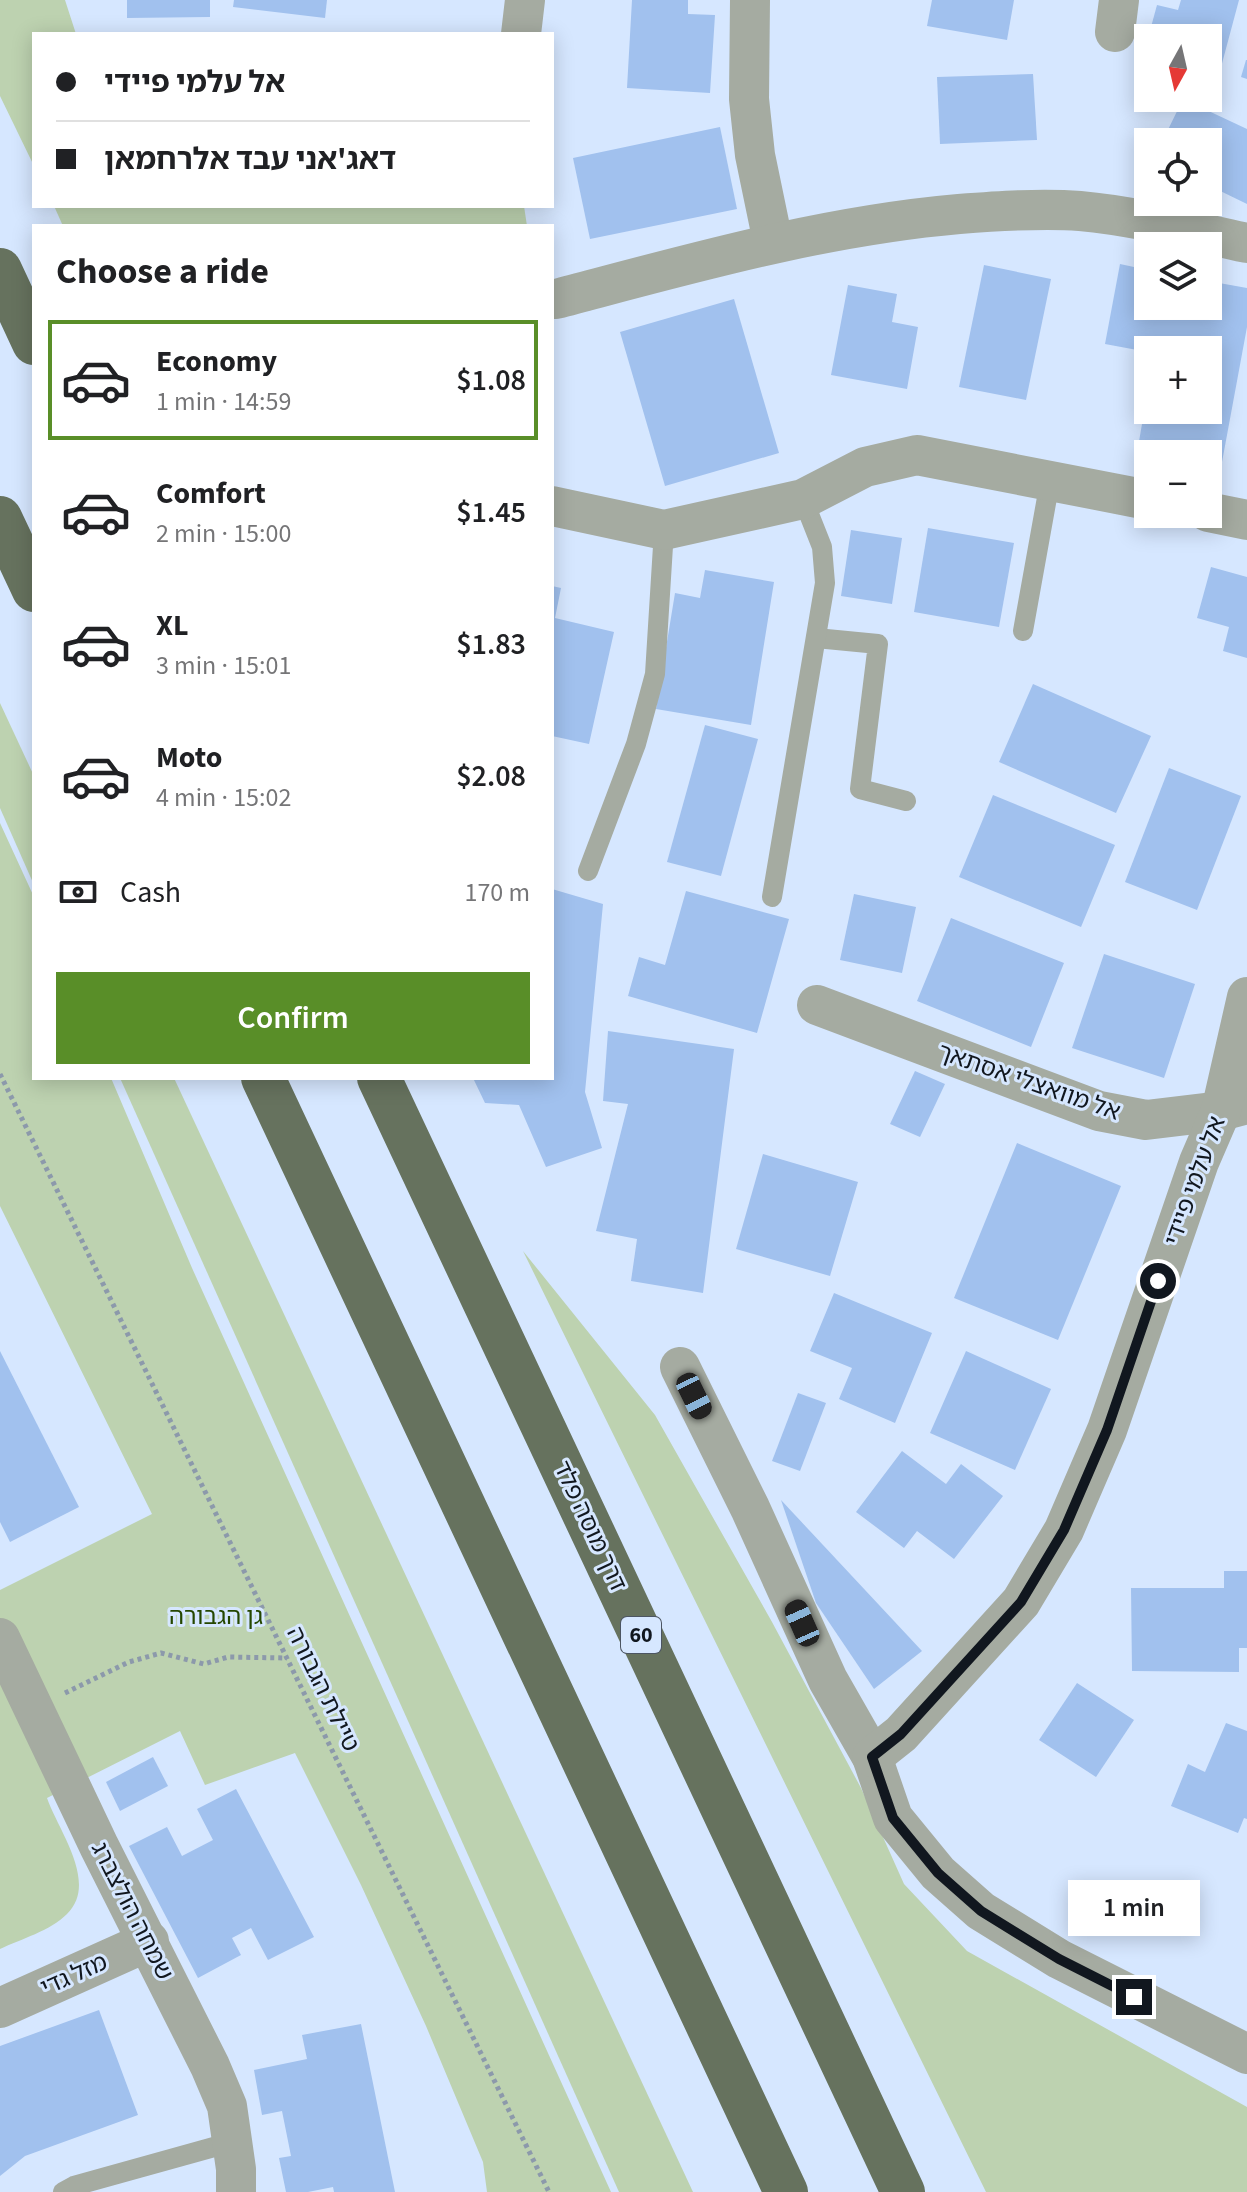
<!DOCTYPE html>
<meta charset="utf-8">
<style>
body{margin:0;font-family:"Source Sans 3","Noto Sans Hebrew",sans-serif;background:#f2f2f2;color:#202124;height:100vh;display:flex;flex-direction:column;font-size:30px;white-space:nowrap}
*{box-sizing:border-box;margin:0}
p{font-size:26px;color:#757577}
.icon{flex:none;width:44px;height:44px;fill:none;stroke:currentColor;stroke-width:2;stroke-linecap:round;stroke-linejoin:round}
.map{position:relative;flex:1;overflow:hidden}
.drawer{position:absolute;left:32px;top:224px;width:522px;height:856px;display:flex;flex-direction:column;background:#fff;border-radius:0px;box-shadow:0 4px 20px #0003}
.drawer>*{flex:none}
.top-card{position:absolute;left:32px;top:32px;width:522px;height:176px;border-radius:0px;box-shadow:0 4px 20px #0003;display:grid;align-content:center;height:176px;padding:0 24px;background:#fff}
.needle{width:52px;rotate:188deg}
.tools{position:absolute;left:1134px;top:24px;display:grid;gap:16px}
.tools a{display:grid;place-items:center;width:88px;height:88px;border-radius:0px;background:#fff;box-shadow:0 4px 20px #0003;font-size:40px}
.end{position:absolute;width:36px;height:36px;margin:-18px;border:10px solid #11171f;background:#fff;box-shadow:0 0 0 4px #fff}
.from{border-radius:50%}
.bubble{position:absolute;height:56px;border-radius:0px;background:#fff;box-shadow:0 4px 20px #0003;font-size:26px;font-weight:600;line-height:56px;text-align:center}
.car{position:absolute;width:24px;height:48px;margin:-24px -12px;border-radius:10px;box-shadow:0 0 6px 2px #0007;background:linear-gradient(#222 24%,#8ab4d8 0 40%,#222 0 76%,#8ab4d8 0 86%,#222 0)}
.top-card b{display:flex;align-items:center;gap:28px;height:76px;font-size:30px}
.top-card b+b{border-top:2px solid #e0e0e0}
.top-card i{width:20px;height:20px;background:#202124}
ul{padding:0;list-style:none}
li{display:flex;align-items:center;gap:24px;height:120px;margin:0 16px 12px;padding:0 8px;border:4px solid transparent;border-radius:0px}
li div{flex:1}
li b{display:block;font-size:30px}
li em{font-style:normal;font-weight:600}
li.selected{border-color:#598e28}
li>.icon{width:72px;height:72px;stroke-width:1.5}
h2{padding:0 24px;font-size:36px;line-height:96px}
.pay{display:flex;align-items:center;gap:20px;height:88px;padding:0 24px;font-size:30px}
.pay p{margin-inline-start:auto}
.cta{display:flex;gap:16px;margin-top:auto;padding:16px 24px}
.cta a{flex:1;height:92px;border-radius:0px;background:#598e28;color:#fff;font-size:32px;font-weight:600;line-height:92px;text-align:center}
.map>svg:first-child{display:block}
</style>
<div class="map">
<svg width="1247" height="2192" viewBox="0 0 1247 2192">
<rect width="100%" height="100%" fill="#d6e7ff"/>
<g fill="#bdd2b0">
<polygon points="0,0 65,0 76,34 34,34 34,166 0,96"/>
<polygon points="54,206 524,206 527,226 63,226"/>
<polygon points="0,703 34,776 34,885 0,808"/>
<path d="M0,823L34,897V1078H111L192,1268L611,2192H487L483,2162L426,2026L361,1885L295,1753L205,1785L180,1731L47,1798C58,1830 99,1883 67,1914C50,1931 21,1939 0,1949V1590L152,1514L0,1206Z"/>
<polygon points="120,1078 174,1078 693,2192 619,2192"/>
<polygon points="523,1251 655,1415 772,1622 861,1788 904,1884 967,1951 1247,2107 1247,2192 986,2192"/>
</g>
<g fill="#a1c1ee">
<polygon points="127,0 210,0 210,17 127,18"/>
<polygon points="234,0 327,0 325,18 233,7"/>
<polygon points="632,0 688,0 688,14 715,15 710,93 627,88"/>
<polygon points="932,0 1014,0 1007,40 927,26"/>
<polygon points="1181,0 1239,0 1220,71 1208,68 1208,38 1148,38 1157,5 1178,10"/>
<polygon points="1246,60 1247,60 1247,79 1241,77"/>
<polygon points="1033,74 1037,140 940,144 937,77"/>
<polygon points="1183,99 1247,129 1247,204 1208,185 1208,142 1162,142"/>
<polygon points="720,127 737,209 590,239 573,158"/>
<polygon points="1120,264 1148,270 1148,306 1208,306 1208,281 1247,288 1247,327 1222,462 1208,459 1208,454 1179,454 1138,447 1146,401 1148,410 1208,410 1208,350 1148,352 1105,344"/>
<polygon points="984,265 1051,279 1026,400 959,387"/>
<polygon points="848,285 897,294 892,322 918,327 907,389 831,375"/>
<polygon points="734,299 779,453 665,486 620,332"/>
<polygon points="928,528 1014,543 999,627 914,612"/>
<polygon points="851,530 902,538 892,604 841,596"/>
<polygon points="1211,567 1247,577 1247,658 1223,651 1229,627 1197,618"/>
<polygon points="705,570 774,582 751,725 656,709 675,593 700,598"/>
<polygon points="552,586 561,588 555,618 614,632 589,744 552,736"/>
<polygon points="1033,684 1151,736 1116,813 999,762"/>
<polygon points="705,725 758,739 721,876 667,862"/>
<polygon points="1169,768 1241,796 1197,910 1125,882"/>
<polygon points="993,795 1115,845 1081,927 959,877"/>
<polygon points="552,889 603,904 585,1092 602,1148 546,1167 519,1105 485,1103 473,1078 552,1078"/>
<polygon points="686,891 789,919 757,1033 628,996 639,957 665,965"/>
<polygon points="854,894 916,907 902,973 840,960"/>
<polygon points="951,918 1064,963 1031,1047 917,1001"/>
<polygon points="1104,954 1195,984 1164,1078 1072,1048"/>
<polygon points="608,1031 734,1049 703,1293 631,1281 637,1239 596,1231 628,1104 603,1101"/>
<polygon points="915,1071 945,1084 920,1137 890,1124"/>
<polygon points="1017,1143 1121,1186 1058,1340 954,1298"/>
<polygon points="763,1154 858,1182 830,1276 736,1249"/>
<polygon points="834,1293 932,1333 895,1423 839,1399 852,1368 810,1351"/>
<polygon points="0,1351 79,1507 10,1542 0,1522"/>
<polygon points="966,1351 1051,1389 1015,1470 930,1433"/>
<polygon points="798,1393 826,1403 800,1471 772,1461"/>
<polygon points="902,1451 946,1484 961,1464 1003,1496 954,1559 917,1531 904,1548 856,1512"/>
<polygon points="781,1500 922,1651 874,1689 816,1603"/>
<polygon points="1224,1571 1247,1571 1247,1648 1239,1648 1239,1672 1132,1671 1131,1588 1224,1588"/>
<polygon points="1077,1683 1134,1720 1096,1777 1039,1740"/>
<polygon points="1226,1723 1247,1731 1247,1819 1244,1818 1238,1833 1171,1806 1188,1764 1205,1772"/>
<polygon points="153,1757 168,1786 120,1811 106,1782"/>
<polygon points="236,1789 314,1937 268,1960 251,1928 232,1938 241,1955 198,1978 129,1846 167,1827 182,1856 213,1840 197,1809"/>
<polygon points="99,2010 138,2115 25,2156 0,2176 0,2046"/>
<polygon points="361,2024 395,2192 334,2192 333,2187 308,2192 286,2192 279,2158 291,2156 282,2111 262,2115 254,2070 307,2059 302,2035"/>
</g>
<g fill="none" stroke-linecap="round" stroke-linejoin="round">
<g stroke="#8c99ab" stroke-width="5" stroke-dasharray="4 4" stroke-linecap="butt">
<polyline points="0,1074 549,2192"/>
<polyline points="65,1693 129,1662 161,1653 204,1664 228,1657 287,1658"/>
</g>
<g stroke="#a5aba1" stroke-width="20">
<polyline points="1023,631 1050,481"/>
<polyline points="816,638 878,644 860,789 906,801"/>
<polyline points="588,871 636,744 655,674 664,530"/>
<polyline points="772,897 825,583 822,547 803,499"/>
<polyline points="63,2192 74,2186 232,2142"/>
</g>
<g stroke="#a5aba1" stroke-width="40">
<polyline points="750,0 749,99 755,155 773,242"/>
<polyline points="1115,32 1119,0"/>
<polyline points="521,34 525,0"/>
<path d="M556,299C689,264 821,226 959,214C998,211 1041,208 1080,211C1136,216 1192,231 1247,243"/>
<polyline points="552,506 664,530 803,499 865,467 917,455 1148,500"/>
<polyline points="1208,512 1247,520"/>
<polyline points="817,1005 1099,1111 1146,1120 1221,1111 1243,1105"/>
<polyline points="680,1367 750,1508 828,1680 872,1757 893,1818 938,1873 981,1911 1059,1959 1247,2054"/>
<polyline points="0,1638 99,1846 210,2066 227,2106 236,2169 236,2192"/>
<polyline points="872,1757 901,1734 1021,1602 1064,1530 1107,1430 1199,1162 1221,1111 1247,997"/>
<polyline points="0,2008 149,1941"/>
</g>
<g stroke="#66725e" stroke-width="44">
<polyline points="0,270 34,343"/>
<polyline points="0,518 34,590"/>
<polyline points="263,1078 786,2192"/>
<polyline points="379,1078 903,2192"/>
</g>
</g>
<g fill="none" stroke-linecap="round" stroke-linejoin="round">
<polyline stroke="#11171f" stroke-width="10" points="1134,1997 1059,1959 981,1911 938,1873 893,1818 872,1757 901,1734 1021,1602 1064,1530 1107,1430 1158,1281"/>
</g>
<g text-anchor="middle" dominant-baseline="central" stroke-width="6" stroke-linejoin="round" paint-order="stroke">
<rect fill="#d6e7ff" stroke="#4c5562" stroke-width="2" x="621" y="1617" width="40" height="36" rx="6"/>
<g font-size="22" font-weight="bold" fill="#11171f">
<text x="641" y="1635">60</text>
</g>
<g font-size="24" fill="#11171f" stroke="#d6e7ff">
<text transform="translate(1029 1082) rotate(19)">אל מוואצלי אסתאך</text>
<text transform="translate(1195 1181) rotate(-70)">אל עלמי פיידי</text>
<text transform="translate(590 1526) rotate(65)">דרך מוסה פלד</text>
<text transform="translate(323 1689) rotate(64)">טיילת הגבורה</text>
<text transform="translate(132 1911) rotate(63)">שמחה הולצברג</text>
<text transform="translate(74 1975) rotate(-24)">מזל גדי</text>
</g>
<g font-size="24" fill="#254700" stroke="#d6e7ff">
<text x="216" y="1616">גן הגבורה</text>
</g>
</g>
</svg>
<div class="tools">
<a><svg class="needle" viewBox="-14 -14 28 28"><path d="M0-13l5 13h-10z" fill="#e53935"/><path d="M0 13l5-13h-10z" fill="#757577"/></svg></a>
<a><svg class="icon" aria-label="locate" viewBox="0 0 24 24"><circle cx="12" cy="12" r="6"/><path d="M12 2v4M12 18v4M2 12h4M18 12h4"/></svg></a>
<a><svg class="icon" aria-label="layers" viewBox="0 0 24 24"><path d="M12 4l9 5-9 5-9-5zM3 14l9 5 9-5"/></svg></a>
<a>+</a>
<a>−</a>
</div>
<i class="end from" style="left:1158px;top:1281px"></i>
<i class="end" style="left:1134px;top:1997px"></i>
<div class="bubble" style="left:1068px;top:1880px;width:132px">1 min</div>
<i class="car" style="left:694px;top:1396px;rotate:154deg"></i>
<i class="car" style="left:802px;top:1623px;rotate:336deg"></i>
<div class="top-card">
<b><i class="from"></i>אל עלמי פיידי</b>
<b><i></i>דאג'אני עבד אלרחמאן</b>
</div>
<section class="drawer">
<h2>Choose a ride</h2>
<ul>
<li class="selected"><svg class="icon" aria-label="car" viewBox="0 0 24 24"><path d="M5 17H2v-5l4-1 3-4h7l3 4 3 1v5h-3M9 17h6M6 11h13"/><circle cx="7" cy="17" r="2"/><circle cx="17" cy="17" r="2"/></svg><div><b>Economy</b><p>1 min · 14:59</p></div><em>$1.08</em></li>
<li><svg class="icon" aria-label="car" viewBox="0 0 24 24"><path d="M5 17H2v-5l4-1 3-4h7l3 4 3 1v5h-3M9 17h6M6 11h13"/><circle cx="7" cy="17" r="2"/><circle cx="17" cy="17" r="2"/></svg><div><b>Comfort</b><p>2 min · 15:00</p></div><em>$1.45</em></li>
<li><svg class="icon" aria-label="car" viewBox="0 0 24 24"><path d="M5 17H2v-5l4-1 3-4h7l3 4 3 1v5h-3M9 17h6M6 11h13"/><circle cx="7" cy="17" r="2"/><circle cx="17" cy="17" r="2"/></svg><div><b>XL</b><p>3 min · 15:01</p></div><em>$1.83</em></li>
<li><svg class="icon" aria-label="car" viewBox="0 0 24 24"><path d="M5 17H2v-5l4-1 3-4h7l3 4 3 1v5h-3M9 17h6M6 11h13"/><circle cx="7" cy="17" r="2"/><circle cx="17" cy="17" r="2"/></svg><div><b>Moto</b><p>4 min · 15:02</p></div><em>$2.08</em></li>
</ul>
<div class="pay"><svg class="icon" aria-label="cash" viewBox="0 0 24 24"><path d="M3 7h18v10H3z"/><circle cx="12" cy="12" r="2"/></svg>Cash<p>170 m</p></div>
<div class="cta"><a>Confirm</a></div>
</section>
</div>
